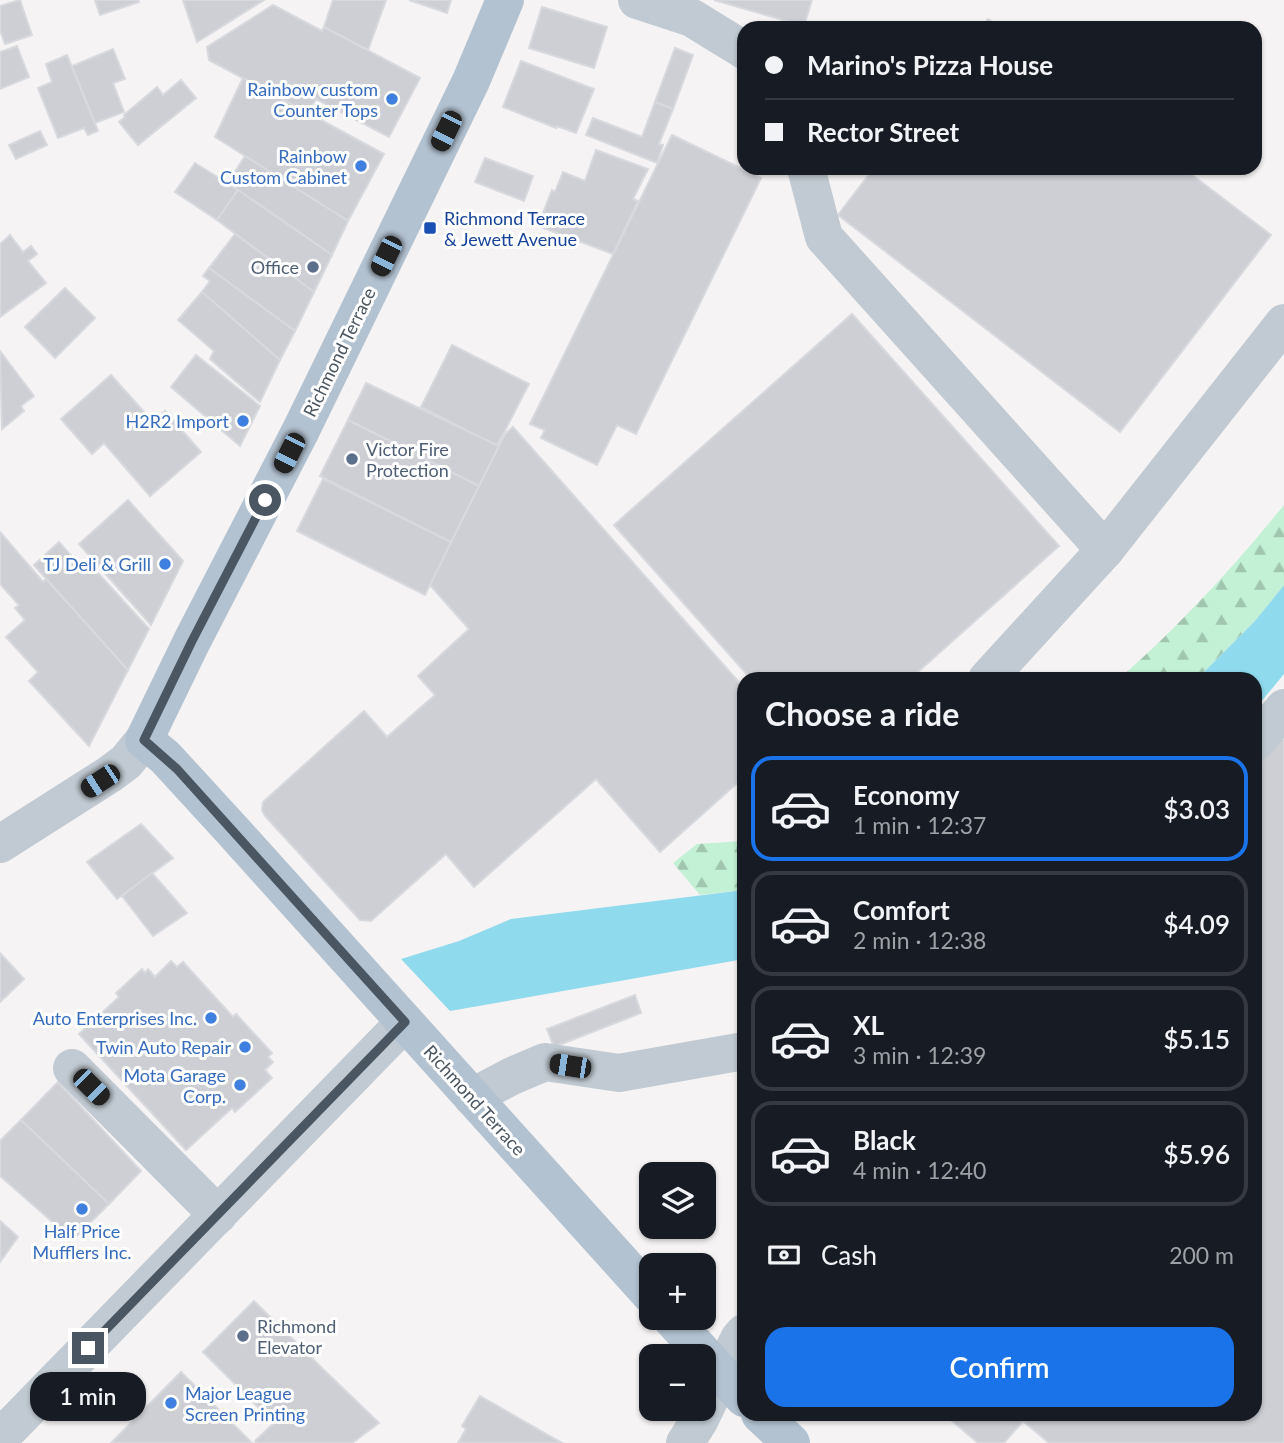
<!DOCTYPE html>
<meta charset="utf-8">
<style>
body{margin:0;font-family:Lato,sans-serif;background:#242831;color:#f1f3f6;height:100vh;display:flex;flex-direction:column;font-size:26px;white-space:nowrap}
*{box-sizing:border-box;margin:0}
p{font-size:23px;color:#9ea1a6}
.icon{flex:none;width:38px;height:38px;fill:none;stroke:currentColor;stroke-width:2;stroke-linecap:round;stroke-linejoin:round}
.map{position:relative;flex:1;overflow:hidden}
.details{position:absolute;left:737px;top:672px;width:525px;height:749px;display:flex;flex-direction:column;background:#171b24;border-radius:21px;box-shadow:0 2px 5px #0004}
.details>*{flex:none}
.hud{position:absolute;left:737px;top:21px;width:525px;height:154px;border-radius:21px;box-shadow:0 2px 5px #0004;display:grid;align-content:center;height:154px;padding:0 28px;background:#171b24}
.controls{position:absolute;left:639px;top:1162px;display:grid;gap:14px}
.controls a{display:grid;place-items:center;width:77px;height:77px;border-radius:14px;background:#171b24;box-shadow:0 2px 5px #0004;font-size:35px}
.end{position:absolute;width:32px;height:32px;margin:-16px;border:9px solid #4a5661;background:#fff;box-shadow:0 0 0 4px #fff}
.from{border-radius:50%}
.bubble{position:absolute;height:49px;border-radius:21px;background:#171b24;box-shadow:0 2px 5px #0004;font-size:23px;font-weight:600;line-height:49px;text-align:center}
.car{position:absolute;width:21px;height:42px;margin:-21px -10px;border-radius:9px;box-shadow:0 0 5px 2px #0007;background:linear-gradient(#222 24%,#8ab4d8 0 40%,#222 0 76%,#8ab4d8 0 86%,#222 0)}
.hud b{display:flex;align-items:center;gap:24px;height:66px;font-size:26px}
.hud b+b{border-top:2px solid #363941}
.hud i{width:18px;height:18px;background:#f1f3f6}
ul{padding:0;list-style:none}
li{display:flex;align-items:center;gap:21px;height:105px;margin:0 14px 10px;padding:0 14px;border:4px solid #363941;border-radius:21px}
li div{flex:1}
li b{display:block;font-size:26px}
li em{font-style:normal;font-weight:600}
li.active{border-color:#1a73e8}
li>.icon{width:63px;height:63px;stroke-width:1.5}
h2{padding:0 28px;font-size:32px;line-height:84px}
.pay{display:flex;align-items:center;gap:18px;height:77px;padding:0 28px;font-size:26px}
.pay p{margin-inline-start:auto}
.cta{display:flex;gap:14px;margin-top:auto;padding:14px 28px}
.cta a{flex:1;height:80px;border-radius:21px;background:#1a73e8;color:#fff;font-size:28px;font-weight:600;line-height:80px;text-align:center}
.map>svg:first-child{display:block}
</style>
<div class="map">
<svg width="1284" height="1443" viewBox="0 0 1284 1443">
<defs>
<pattern id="forest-firs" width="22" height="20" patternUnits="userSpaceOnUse" patternTransform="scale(1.75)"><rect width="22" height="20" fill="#c3f1d5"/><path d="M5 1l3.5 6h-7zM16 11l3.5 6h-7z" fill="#a0c6b0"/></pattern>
</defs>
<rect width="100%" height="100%" fill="#f5f3f3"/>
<g fill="url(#forest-firs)">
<path d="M1284,505V585L1255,621L1197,679H1119C1179,626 1233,568 1284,505Z"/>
<polygon points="744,841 744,890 700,895 673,863 697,844"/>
</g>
<g fill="#90daee">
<polygon points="1284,585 1284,674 1255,709 1255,679 1197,679 1255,621"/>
<polygon points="744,890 744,959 450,1011 401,959 459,941 511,919"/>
</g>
<g fill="#cdcfd5" stroke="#d7d9de" stroke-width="2">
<polygon points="20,0 32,35 5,44 0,30 0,6"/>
<polygon points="95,0 138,0 139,2 100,15"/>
<polygon points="183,0 264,0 197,42"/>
<polygon points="333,0 386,0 368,50 324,27"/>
<polygon points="409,0 451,0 447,13"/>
<polygon points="714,0 812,0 804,26"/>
<polygon points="273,5 322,31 324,27 420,78 389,137 316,99 308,113 209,60 207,47"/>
<polygon points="542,7 607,27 594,68 529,48"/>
<polygon points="988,19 1001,28 981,28"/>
<polygon points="17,46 29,77 0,89 0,52"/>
<polygon points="675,48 693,55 673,109 655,102"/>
<polygon points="113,49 125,79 113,83 124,112 95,123 72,66"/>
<polygon points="67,55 98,131 88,135 84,128 58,138 38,88 52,82 46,64"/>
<polygon points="521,61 594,89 576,133 557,126 556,128 503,107"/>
<polygon points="243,78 384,154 348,221 215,137"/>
<polygon points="181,80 196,98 138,145 119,122 125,117 124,115 157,87 163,95"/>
<polygon points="655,102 673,109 659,144 663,145 657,163 586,135 593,118 642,137"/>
<polygon points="40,131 47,145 16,159 9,145"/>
<polygon points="672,135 761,178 636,434 617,425 597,465 541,438 545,430 530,424"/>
<polygon points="596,150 648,169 633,199 638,201 613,254 538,226 552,190 555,192 563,172 585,181"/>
<polygon points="245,156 348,221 332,255 228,183"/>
<polygon points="485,158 533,176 524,201 475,182"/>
<polygon points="195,163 238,190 217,220 175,192"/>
<polygon points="874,168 1183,168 1271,235 1120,432 838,215"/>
<polygon points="238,190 332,255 314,292 217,220"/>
<polygon points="235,234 314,292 295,331 209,268"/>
<polygon points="10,235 23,252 31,246 37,254 28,261 46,283 0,317 0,244"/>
<polygon points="209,268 295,331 280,360 202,292 210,281 203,276"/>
<polygon points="65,288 95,318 55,358 25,327"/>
<polygon points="202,292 280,360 260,402 210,359 214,351 178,320"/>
<polygon points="852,314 1059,546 910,679 751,679 614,525"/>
<polygon points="452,345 529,384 497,446 421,407"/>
<polygon points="0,351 34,396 21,406 24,411 2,429"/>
<polygon points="196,355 260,406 240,446 171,387"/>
<polygon points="111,375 153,422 165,411 201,452 150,496 104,443 92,454 61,419"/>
<polygon points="366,383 499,446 479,486 348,420"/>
<polygon points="348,420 479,486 451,542 320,476"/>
<polygon points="513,427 744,688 744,777 660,852 596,779 474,887 446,854 371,921 360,920 265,816 262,810 263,802 364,711 387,737 435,695 418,676 469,629 430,585 505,434"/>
<polygon points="323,479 451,542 425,595 297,531"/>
<polygon points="128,500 183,561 151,625 79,544"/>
<polygon points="0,532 43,582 46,579 128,670 89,746 29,681 38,672 6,637 25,620 15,608 19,605 0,584"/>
<polygon points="59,542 81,567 87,561 149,629 128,670 34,565"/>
<polygon points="1284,735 1284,1443 1049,1443 1023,1421 1004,1443 978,1443 944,1414 1255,1414 1255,769"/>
<polygon points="141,824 173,858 117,899 87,862"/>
<polygon points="152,873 187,913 153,936 122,896"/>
<polygon points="0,953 24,979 0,1002"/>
<polygon points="171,961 177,967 183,962 233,1017 236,1014 272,1053 268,1057 273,1062 265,1070 272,1078 235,1112 232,1108 186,1150 79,1034 119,997 116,993 142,969 145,973 148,969 155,977"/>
<polygon points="635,995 641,1013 554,1047 547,1029"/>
<polygon points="58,1082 141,1171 109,1204 21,1120"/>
<polygon points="21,1120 109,1204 73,1240 0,1176 0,1141"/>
<polygon points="0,1221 18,1237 0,1262"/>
<polygon points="254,1301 325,1371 379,1423 352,1443 257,1443 255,1441 274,1423 203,1352"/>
<polygon points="181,1372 252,1443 111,1443"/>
<polygon points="480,1396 562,1443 458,1443 466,1429 462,1426"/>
</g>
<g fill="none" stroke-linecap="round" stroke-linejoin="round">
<g stroke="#c1cad2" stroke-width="38">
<polyline points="637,0 692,18 744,50"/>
<polyline points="806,168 824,237 1105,550"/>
<polyline points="987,679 1105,550 1284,323"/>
<polyline points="1255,743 1284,708"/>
<polyline points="0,844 110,774 126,762 144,740"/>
<polyline points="72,1068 218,1215"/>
<polyline points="472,1097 512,1076 545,1062 619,1073 744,1051"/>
<polyline points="0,1438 405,1022"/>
<polyline points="685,1443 699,1421 739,1339 744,1333"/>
</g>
<g stroke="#b3c2d1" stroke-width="38">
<polyline points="505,0 471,81 301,430 192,641 144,740 165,757 232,830 651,1295"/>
<polyline points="671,1318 744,1398"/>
<polyline points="760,1414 791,1443"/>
</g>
</g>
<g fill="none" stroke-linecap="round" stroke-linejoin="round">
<polyline stroke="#4a5661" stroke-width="9" points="88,1348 405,1022 177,769 144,740 192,641 265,500"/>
</g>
<g fill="#3f7fe0" stroke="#fff" stroke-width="2.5">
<circle cx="392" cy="99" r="7"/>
<circle cx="361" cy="166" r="7"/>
<circle cx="243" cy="421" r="7"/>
<circle cx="165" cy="564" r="7"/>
<circle cx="211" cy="1018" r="7"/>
<circle cx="245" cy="1047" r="7"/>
<circle cx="240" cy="1085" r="7"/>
<circle cx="82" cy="1209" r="7"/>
<circle cx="171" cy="1403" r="7"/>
</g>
<rect fill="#1a4fb4" stroke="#fff" stroke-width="2.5" x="423" y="221" width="14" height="14" rx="3.5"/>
<g fill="#5c6f8a" stroke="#fff" stroke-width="2.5">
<circle cx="313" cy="267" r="7"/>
<circle cx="352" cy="459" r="7"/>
<circle cx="243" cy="1336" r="7"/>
</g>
<g text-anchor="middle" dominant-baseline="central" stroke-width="6" stroke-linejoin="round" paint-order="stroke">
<g font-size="18" fill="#366cbe" stroke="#fff" text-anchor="end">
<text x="378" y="89">Rainbow custom<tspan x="378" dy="21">Counter Tops</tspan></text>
<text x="347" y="156">Rainbow<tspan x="347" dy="21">Custom Cabinet</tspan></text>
<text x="229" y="421">H2R2 Import</text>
<text x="151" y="564">TJ Deli &amp; Grill</text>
<text x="197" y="1018">Auto Enterprises Inc.</text>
<text x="231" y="1047">Twin Auto Repair</text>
<text x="226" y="1075">Mota Garage<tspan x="226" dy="21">Corp.</tspan></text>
<text x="82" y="1231" text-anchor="middle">Half Price<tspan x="82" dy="21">Mufflers Inc.</tspan></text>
<text x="185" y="1393" text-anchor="start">Major League<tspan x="185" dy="21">Screen Printing</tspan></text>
</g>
<g font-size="18" fill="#164399" stroke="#fff" text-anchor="start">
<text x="444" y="218">Richmond Terrace<tspan x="444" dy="21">&amp; Jewett Avenue</tspan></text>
</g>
<g font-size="18" fill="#4e5e75" stroke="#fff" text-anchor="start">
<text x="299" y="267" text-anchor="end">Office</text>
<text x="366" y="449">Victor Fire<tspan x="366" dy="21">Protection</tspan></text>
<text x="257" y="1326">Richmond<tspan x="257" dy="21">Elevator</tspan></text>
</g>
<g font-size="18" fill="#4a5661" stroke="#fff">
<text transform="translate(339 352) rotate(-64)">Richmond Terrace</text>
<text transform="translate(475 1100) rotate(48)">Richmond Terrace</text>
</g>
</g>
</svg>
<div class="controls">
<a><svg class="icon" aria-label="layers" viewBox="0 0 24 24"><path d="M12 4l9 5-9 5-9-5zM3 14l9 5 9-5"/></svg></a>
<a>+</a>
<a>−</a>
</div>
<i class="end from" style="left:265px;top:500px"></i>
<i class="end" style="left:88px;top:1348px"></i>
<div class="bubble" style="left:30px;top:1372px;width:116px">1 min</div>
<i class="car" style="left:446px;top:131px;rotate:206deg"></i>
<i class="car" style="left:386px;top:256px;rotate:206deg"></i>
<i class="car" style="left:289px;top:453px;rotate:207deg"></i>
<i class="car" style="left:100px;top:781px;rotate:237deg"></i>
<i class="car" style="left:570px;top:1066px;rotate:279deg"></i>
<i class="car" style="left:91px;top:1087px;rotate:135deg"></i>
<div class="hud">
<b><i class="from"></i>Marino's Pizza House</b>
<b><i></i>Rector Street</b>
</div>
<section class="details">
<h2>Choose a ride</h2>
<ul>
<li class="active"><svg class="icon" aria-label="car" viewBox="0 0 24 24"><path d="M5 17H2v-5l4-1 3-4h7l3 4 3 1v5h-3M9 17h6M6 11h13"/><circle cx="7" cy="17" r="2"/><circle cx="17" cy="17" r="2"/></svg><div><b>Economy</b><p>1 min · 12:37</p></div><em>$3.03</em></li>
<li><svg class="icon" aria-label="car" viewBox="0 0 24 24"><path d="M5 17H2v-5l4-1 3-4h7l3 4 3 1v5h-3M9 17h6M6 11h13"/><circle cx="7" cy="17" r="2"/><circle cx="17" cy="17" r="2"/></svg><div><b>Comfort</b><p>2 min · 12:38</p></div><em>$4.09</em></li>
<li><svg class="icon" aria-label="car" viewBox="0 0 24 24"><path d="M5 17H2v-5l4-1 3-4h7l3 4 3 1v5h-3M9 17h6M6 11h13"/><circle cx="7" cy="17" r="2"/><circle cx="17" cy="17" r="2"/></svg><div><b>XL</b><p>3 min · 12:39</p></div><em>$5.15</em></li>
<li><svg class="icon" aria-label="car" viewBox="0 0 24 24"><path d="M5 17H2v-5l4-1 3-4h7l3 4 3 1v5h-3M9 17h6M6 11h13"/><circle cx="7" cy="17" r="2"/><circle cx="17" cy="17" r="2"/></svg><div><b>Black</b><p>4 min · 12:40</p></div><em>$5.96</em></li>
</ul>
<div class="pay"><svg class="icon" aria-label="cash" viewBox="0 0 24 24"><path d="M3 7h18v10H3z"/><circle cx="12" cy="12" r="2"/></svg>Cash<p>200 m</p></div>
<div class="cta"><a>Confirm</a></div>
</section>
</div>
